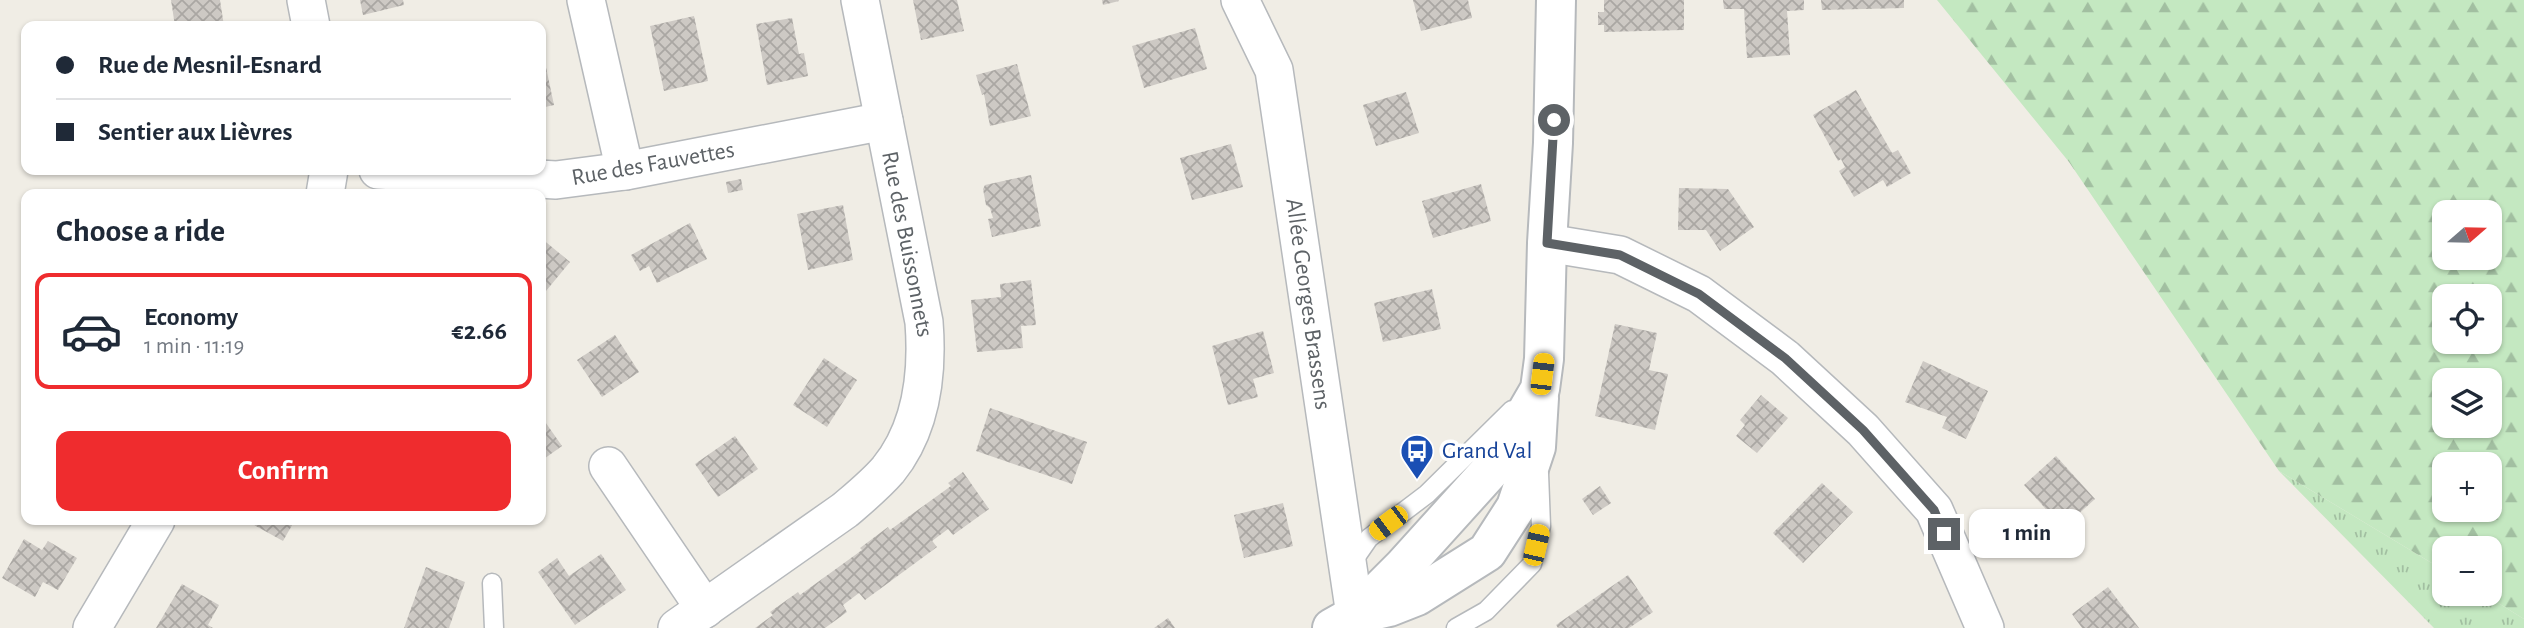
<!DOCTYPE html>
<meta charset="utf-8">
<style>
body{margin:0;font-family:"Alegreya Sans",sans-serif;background:#f6f6f7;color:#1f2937;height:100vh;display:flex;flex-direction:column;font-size:26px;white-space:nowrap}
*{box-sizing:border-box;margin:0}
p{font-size:23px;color:#747a83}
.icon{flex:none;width:38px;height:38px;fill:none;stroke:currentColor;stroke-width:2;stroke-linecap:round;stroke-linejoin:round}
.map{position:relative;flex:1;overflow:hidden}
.sheet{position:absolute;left:21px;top:189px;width:525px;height:336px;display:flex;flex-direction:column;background:#fff;border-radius:14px;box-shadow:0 2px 5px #0004}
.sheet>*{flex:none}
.banner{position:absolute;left:21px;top:21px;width:525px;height:154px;border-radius:14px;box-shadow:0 2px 5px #0004;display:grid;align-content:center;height:154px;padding:0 35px;background:#fff}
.needle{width:46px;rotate:70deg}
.controls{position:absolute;left:2432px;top:200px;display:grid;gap:14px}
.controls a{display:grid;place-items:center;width:70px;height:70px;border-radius:14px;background:#fff;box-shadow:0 2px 5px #0004;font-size:35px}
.end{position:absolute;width:32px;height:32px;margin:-16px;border:9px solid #5d6266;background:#fff;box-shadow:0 0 0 4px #fff}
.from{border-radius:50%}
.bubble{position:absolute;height:49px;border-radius:14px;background:#fff;box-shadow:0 2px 5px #0004;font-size:23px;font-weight:600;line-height:49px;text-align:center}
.car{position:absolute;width:21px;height:42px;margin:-21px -10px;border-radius:9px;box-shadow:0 0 5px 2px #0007;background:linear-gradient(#f5c518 24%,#345 0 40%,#f5c518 0 76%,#345 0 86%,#f5c518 0)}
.banner b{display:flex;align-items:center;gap:24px;height:66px;font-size:26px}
.banner b+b{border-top:2px solid #e0e1e3}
.banner i{width:18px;height:18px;background:#1f2937}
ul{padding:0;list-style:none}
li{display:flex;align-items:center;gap:21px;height:116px;margin:0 14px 10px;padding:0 21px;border:4px solid transparent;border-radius:14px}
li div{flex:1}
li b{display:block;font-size:26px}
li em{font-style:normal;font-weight:600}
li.selected{border-color:#ef2c2e}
li>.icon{width:63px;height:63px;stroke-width:1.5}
h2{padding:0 35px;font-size:32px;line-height:84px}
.cta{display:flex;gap:14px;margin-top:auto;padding:14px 35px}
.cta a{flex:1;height:80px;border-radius:14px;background:#ef2c2e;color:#fff;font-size:28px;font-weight:600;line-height:80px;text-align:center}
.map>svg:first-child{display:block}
</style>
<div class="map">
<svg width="2524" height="628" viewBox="0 0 2524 628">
<defs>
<pattern id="grass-tufts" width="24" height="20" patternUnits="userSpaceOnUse" patternTransform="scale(1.75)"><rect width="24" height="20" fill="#c4e8c1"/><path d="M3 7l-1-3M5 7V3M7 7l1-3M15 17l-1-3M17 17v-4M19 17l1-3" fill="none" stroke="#a2bfa1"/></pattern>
<pattern id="forest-firs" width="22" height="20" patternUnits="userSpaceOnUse" patternTransform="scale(1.75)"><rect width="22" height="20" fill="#c4e8c1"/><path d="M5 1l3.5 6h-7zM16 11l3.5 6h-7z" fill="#a2bfa1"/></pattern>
<pattern id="building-cross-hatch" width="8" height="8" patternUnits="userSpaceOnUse" patternTransform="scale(1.75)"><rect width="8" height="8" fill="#cdc9c4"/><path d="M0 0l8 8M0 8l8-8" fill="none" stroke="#aaa7a3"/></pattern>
</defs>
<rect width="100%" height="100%" fill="#f0ede5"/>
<polygon fill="url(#grass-tufts)" points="2279,471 2445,571 2445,593 2482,593 2524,619 2524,628 2434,628"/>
<path fill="url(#forest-firs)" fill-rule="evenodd" d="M1937,0H2524V619L2482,593H2490V548H2445V571L2279,471L2069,162ZM2445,212H2490V257H2445ZM2445,296H2490V341H2445ZM2445,380H2490V425H2445ZM2445,464H2490V509H2445Z"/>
<g fill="url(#building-cross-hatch)">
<polygon points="171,0 220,0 224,26 175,26"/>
<polygon points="360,0 403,0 404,5 363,15"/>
<polygon points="913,0 957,0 964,31 921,40"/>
<polygon points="1102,0 1118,0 1119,1 1103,5"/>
<polygon points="1413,0 1468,0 1472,18 1421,31"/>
<polygon points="1604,0 1684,0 1684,30 1604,32 1604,25 1598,25 1598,12 1604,12"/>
<polygon points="1723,0 1804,0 1804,10 1787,11 1790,55 1747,58 1744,9 1724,9"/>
<polygon points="1821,0 1904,0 1904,8 1822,10"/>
<polygon points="694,16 708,81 664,91 650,26"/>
<polygon points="792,18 799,54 804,53 808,76 767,85 756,24"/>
<polygon points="1195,28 1207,69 1144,88 1132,46"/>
<polygon points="541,44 554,105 541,108"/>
<polygon points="1017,64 1031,116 990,126 984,94 982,95 976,75"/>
<polygon points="1856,90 1892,153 1898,150 1911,173 1887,187 1883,180 1854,197 1839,171 1845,167 1841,159 1838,161 1813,115"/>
<polygon points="1406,92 1419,133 1376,146 1363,105"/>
<polygon points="1231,144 1243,187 1192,200 1180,158"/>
<polygon points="1031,175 1041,226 992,237 988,219 993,218 990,208 986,205 983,189 985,185"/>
<polygon points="741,179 743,190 728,193 726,182"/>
<polygon points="1481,184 1491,221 1433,238 1422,201"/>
<polygon points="1679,188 1728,189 1754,227 1720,251 1706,230 1678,230"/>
<polygon points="843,205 853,260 808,270 797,214"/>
<polygon points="690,223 707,259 657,283 649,266 640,271 631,255"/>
<polygon points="541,238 570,262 541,297"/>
<polygon points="1031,280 1036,325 1021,326 1023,348 977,352 971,300 1001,297 1000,284"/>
<polygon points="1432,289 1441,329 1383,342 1374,303"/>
<polygon points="1615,324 1657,333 1649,370 1668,374 1655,430 1595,416"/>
<polygon points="1263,331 1274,373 1253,379 1258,397 1228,405 1212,346"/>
<polygon points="615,335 639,372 602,397 577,360"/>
<polygon points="824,358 857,380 827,427 793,405"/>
<polygon points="1923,361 1988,391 1966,439 1942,428 1947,417 1905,402"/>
<polygon points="1761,395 1788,418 1757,453 1736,436 1745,425 1740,420"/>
<polygon points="990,408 1087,442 1072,484 976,451"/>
<polygon points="541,416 562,446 541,461"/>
<polygon points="735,436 758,469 718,497 695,464"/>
<polygon points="2056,456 2095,499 2063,528 2024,485"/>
<polygon points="963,472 989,509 953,535 948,529 932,541 937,547 865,600 859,593 843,605 847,612 825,628 755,628 773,615 770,612 798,592 800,595 862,550 860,548 888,527 890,530 951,486 948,483"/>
<polygon points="1822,483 1853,512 1803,563 1773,533"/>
<polygon points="1600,486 1611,503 1593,515 1582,499"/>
<polygon points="1283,503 1293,546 1244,558 1234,515"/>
<polygon points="245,520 295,520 283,541"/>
<polygon points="24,539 42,550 48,541 77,558 58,590 43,582 35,597 2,578"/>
<polygon points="601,554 626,590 575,625 538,572 557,558 569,576"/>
<polygon points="426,567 465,582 449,628 404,628"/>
<polygon points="1628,575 1653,612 1629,628 1558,628 1556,625"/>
<polygon points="182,584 219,605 208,625 213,628 156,628"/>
<polygon points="2108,587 2139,628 2082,628 2072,614"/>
<polygon points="1168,618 1175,628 1154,628"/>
</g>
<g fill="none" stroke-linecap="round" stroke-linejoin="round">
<defs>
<g id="service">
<polyline points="1351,564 1369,538 1427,494 1512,410"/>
<polyline points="492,583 494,628"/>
<polyline points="1456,628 1486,611 1532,564 1541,526 1539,473"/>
</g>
<g id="minor">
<polyline points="306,0 311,26"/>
<polyline points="586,0 625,171"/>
<polyline points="1240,0 1274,70 1355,615"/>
<polyline points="378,170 556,180 625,171 884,121"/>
<polyline points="325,194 329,170"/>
<polyline points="1547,243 1620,255 1699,294 1785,358 1863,430 1934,510 1985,628"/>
<polyline points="608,466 705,609"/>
<polyline points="92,628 156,520"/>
<path d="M677,628L845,510C859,498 875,485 888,470C922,428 928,373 924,322L860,0"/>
</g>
<g id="tertiary">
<polyline points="1358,614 1389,607 1417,596 1487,552 1516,507 1536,447 1539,398"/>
<polyline points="1332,628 1355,615 1403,567 1497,463 1540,389 1544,359 1547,243 1553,143 1556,0"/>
</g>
</defs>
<use href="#service" stroke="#b6b9bc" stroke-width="21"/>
<use href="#minor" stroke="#b6b9bc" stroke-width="40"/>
<use href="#tertiary" stroke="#b6b9bc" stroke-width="42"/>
<use href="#service" stroke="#fff" stroke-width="18"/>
<use href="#minor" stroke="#fff" stroke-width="37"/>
<use href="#tertiary" stroke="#fff" stroke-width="38"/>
</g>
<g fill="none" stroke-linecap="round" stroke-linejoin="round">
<polyline stroke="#5d6266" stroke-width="9" points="1554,120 1547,243 1620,255 1699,294 1785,358 1863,430 1934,510 1944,534"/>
</g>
<defs>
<symbol id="bus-pin" viewBox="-11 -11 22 30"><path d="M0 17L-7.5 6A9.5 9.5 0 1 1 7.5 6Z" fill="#1a4fb4" stroke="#fff"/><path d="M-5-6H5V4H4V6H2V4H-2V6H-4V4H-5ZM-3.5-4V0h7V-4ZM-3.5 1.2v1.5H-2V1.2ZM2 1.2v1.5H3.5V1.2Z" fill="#fff"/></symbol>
</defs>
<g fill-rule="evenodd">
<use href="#bus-pin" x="1398" y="432" width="38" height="52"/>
</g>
<g text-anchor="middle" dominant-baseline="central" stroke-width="7" stroke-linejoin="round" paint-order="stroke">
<g font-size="24" fill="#5d6266" stroke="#fff">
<text transform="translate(653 164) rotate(-10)">Rue des Fauvettes</text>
<text transform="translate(907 244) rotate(79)">Rue des Buissonnets</text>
<text transform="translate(1308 304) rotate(82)">Allée Georges Brassens</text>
</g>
<g font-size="24" fill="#164399" stroke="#fff" text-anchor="start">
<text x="1442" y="451">Grand Val</text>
</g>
</g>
</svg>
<div class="controls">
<a><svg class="needle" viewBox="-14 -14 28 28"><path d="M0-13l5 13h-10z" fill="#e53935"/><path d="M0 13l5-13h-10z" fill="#747a83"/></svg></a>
<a><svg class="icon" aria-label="locate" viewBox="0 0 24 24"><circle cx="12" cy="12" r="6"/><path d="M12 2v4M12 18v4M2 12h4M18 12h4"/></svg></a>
<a><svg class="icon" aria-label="layers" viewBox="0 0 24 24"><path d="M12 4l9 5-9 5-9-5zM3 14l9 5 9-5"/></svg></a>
<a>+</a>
<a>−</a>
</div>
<i class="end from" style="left:1554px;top:120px"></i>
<i class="end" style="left:1944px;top:534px"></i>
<div class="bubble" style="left:1969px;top:509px;width:116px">1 min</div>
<i class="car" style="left:1542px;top:374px;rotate:7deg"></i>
<i class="car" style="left:1388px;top:523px;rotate:233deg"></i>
<i class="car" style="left:1536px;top:545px;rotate:13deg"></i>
<div class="banner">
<b><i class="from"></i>Rue de Mesnil-Esnard</b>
<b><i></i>Sentier aux Lièvres</b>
</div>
<section class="sheet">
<h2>Choose a ride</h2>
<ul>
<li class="selected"><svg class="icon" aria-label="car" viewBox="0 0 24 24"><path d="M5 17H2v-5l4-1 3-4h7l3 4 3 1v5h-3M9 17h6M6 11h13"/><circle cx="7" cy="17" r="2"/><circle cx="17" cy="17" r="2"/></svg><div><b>Economy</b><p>1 min · 11:19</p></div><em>€2.66</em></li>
</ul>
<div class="cta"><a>Confirm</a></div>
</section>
</div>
